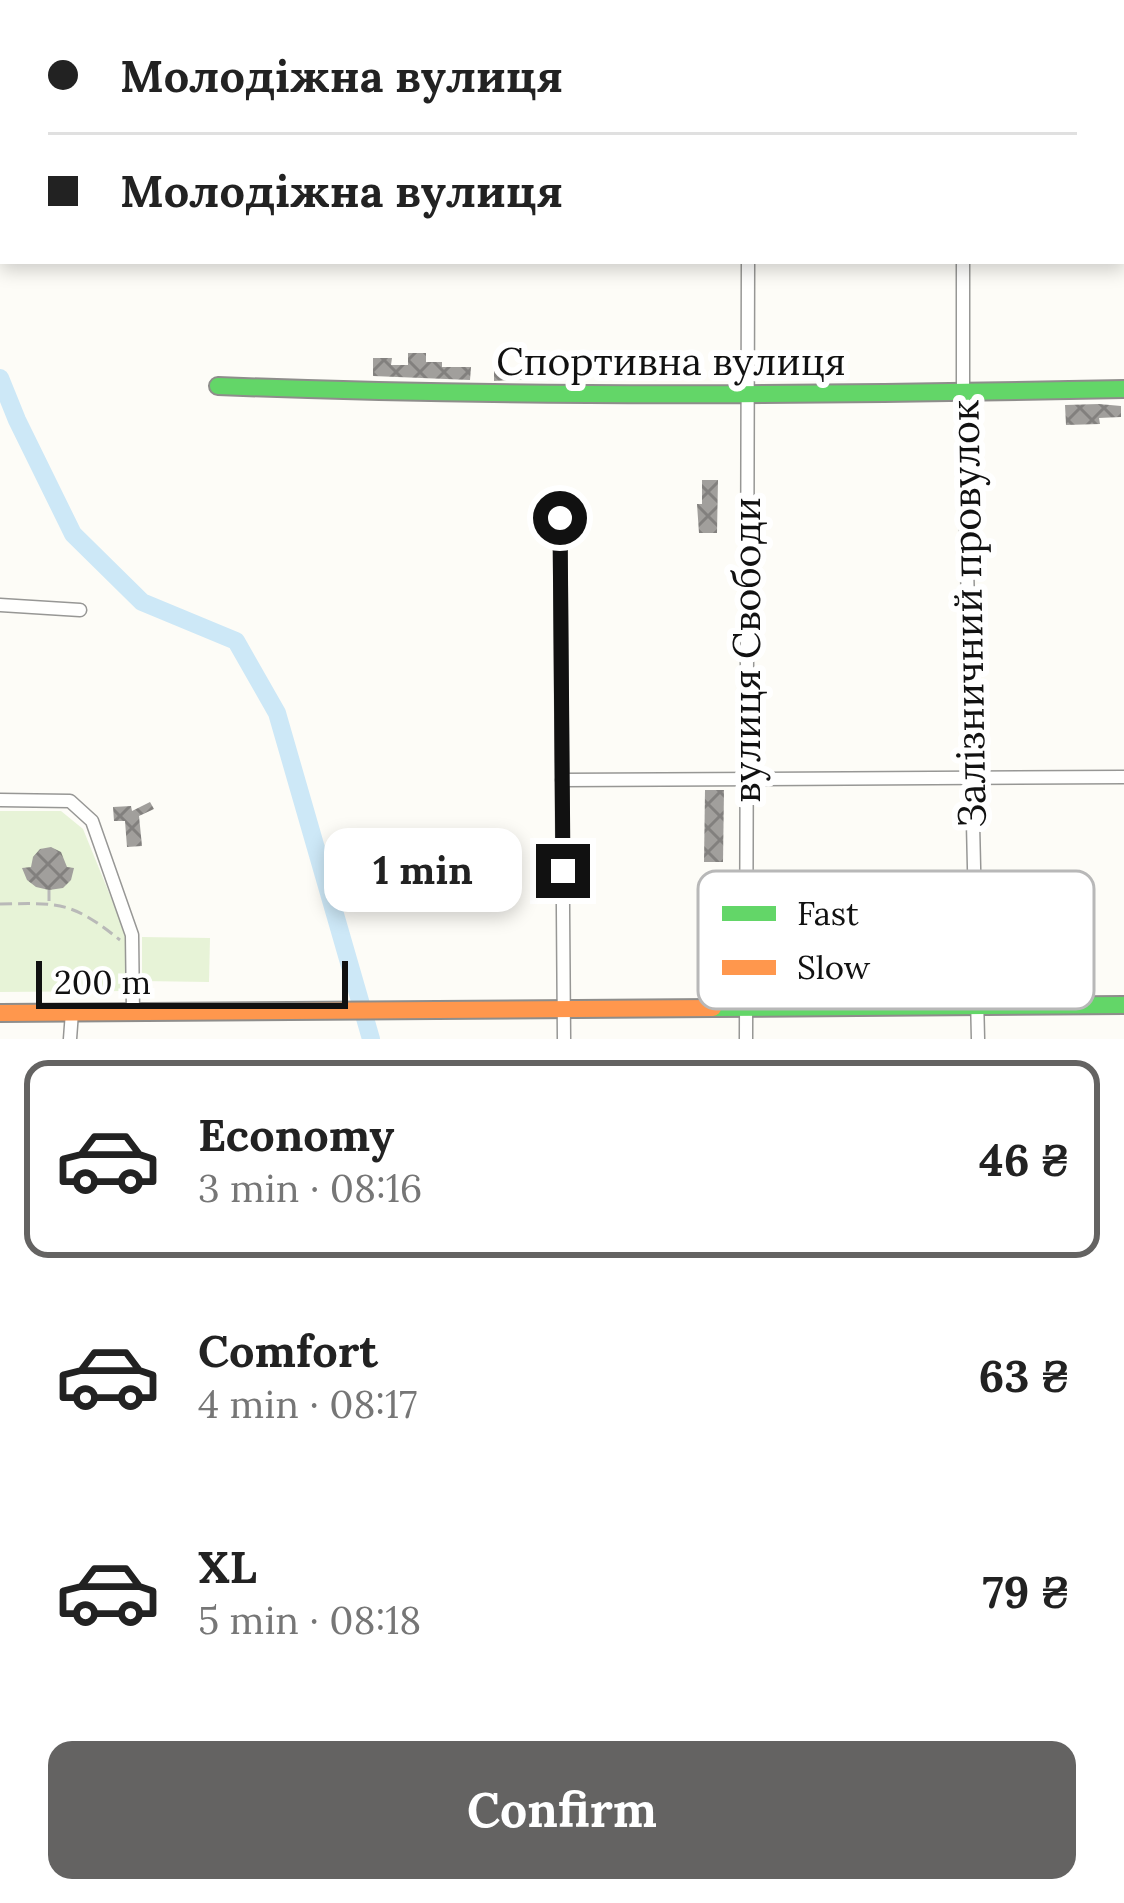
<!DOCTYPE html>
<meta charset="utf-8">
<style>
body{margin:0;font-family:Lora,serif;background:#f2f2f2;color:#222;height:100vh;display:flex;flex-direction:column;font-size:45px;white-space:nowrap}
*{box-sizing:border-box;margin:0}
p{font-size:39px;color:#767676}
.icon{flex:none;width:66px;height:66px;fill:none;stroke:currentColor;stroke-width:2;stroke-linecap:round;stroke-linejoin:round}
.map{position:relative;height:1039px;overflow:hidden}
.sheet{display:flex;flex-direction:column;background:#fff;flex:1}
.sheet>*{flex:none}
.guide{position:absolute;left:0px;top:0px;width:1125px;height:264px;box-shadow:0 6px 18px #0003;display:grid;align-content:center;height:264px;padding:0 48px;background:#fff}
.scale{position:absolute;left:36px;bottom:30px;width:312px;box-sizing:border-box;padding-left:12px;border:6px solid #111;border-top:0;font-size:33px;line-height:42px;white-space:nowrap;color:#111;-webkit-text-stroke:9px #fff;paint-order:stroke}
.end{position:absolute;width:54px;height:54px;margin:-27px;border:15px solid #111;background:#fff;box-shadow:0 0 0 6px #fff}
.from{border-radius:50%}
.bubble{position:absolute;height:84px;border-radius:24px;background:#fff;box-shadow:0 6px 18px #0003;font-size:39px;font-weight:800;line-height:84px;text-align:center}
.guide b{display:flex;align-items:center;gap:42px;height:114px;font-size:45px}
.guide b+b{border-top:3px solid #e0e0e0}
.guide i{width:30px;height:30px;background:#222}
ul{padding:21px 0 0;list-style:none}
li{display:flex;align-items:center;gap:36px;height:198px;margin:0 24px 18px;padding:0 24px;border:6px solid transparent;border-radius:24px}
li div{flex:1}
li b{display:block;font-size:45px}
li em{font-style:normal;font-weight:800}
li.active{border-color:#646362}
li>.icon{width:108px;height:108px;stroke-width:1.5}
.action{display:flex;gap:24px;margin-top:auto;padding:24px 48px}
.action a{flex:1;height:138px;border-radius:24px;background:#646362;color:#fff;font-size:48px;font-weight:800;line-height:138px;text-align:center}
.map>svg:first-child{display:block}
</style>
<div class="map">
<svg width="1124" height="1039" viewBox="0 0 1124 1039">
<defs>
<pattern id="building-cross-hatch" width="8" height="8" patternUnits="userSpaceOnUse" patternTransform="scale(3)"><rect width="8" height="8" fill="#a19f9c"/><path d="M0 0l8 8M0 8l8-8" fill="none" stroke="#82807e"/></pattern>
</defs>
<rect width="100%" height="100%" fill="#fdfcf7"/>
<g fill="#e7f3d7">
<polygon points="0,811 61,811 83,829 125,932 126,991 0,992"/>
<polygon points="142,937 210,938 209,982 142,981"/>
</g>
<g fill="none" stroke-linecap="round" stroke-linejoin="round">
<g stroke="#cde8f7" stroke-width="18">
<polyline points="57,3 60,0"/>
<polyline points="0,85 3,81"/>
<polyline points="0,378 17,420 73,534 142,602 236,641 277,713 371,1039"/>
</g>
</g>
<g fill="url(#building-cross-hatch)">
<polygon points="408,353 426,353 426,362 442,362 442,367 471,367 470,380 373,376 373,358 392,358 391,365 408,365"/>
<polygon points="529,358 545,358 545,378 494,381 494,368 529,368"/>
<polygon points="1099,404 1121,406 1121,417 1099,418 1100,424 1066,425 1065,405"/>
<polygon points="702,480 718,480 717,533 699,533 697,504 702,504"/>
<polygon points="705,790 724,790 723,862 704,862"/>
<polygon points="150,802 154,809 139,816 142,846 127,847 125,821 114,821 113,807 131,806 132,811"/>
<polygon points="51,847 61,852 67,867 74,868 71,880 63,888 49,890 36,887 27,880 22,868 31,867 33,857 40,849"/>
</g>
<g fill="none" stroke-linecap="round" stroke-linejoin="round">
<defs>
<g id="street">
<polyline points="895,0 896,3"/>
<polyline points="750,3 750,0"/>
<polyline points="1122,208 1124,208"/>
<polyline points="963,261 963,393 978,1039"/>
<polyline points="560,518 564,1039"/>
<polyline points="0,605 80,610"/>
<polyline points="562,780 1124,777"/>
<polyline points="0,800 70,801 92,821 132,935 133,1012"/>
<polyline points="70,1039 72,1012"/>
<polyline points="746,1039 748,261"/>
</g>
<g id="fast">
<path d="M218,386C520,398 822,395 1124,389"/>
<polyline points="713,1008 1124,1005"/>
</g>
<polyline id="slow" points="0,1013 713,1008"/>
</defs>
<use href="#street" stroke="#979795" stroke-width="15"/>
<use href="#fast" stroke="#8e8d8b" stroke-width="20"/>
<use href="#slow" stroke="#8e8d8b" stroke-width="20"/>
<g stroke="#b9b9b8" stroke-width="3" stroke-dasharray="12 6" stroke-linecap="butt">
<polyline points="49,890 49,901"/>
<path d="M0,904C60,903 71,901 120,940"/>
</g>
<use href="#street" stroke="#fffffe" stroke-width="12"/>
<use href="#fast" stroke="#63d668" stroke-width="16"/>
<use href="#slow" stroke="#ff974d" stroke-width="16"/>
</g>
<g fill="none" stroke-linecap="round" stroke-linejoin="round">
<polyline stroke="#111" stroke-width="15" points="560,518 563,871"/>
</g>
<g text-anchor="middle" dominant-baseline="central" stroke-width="12" stroke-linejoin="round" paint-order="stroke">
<g font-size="39" fill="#111" stroke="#fff">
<text x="671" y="361">Спортивна вулиця</text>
<text transform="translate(968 614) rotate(-91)">Залізничний провулок</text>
<text transform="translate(746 650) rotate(-90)">вулиця Свободи</text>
</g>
</g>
<rect x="698" y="871" width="396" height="138" rx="18" fill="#fff" stroke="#b8b8b8" stroke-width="3"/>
<rect x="722" y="906" width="54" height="15" fill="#63d668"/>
<rect x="722" y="960" width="54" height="15" fill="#ff974d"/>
<g font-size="33" fill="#111">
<text x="797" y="925">Fast</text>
<text x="797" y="979">Slow</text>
</g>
</svg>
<div class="scale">200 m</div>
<i class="end from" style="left:560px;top:518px"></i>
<i class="end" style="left:563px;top:871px"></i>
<div class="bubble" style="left:324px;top:828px;width:198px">1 min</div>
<div class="guide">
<b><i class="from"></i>Молодіжна вулиця</b>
<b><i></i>Молодіжна вулиця</b>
</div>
</div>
<section class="sheet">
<ul>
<li class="active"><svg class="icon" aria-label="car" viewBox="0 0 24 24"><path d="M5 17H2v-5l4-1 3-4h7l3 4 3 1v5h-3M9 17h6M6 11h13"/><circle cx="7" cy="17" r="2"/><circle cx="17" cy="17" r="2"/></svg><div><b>Economy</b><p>3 min · 08:16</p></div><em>46 ₴</em></li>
<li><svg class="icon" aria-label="car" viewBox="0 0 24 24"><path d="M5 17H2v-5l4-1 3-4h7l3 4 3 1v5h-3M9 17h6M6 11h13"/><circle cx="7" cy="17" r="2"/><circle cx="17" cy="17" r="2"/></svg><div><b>Comfort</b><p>4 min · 08:17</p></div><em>63 ₴</em></li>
<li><svg class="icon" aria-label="car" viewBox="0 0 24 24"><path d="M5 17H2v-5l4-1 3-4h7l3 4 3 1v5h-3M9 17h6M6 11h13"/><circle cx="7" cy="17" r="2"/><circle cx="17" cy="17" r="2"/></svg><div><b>XL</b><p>5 min · 08:18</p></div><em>79 ₴</em></li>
</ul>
<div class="action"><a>Confirm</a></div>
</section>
